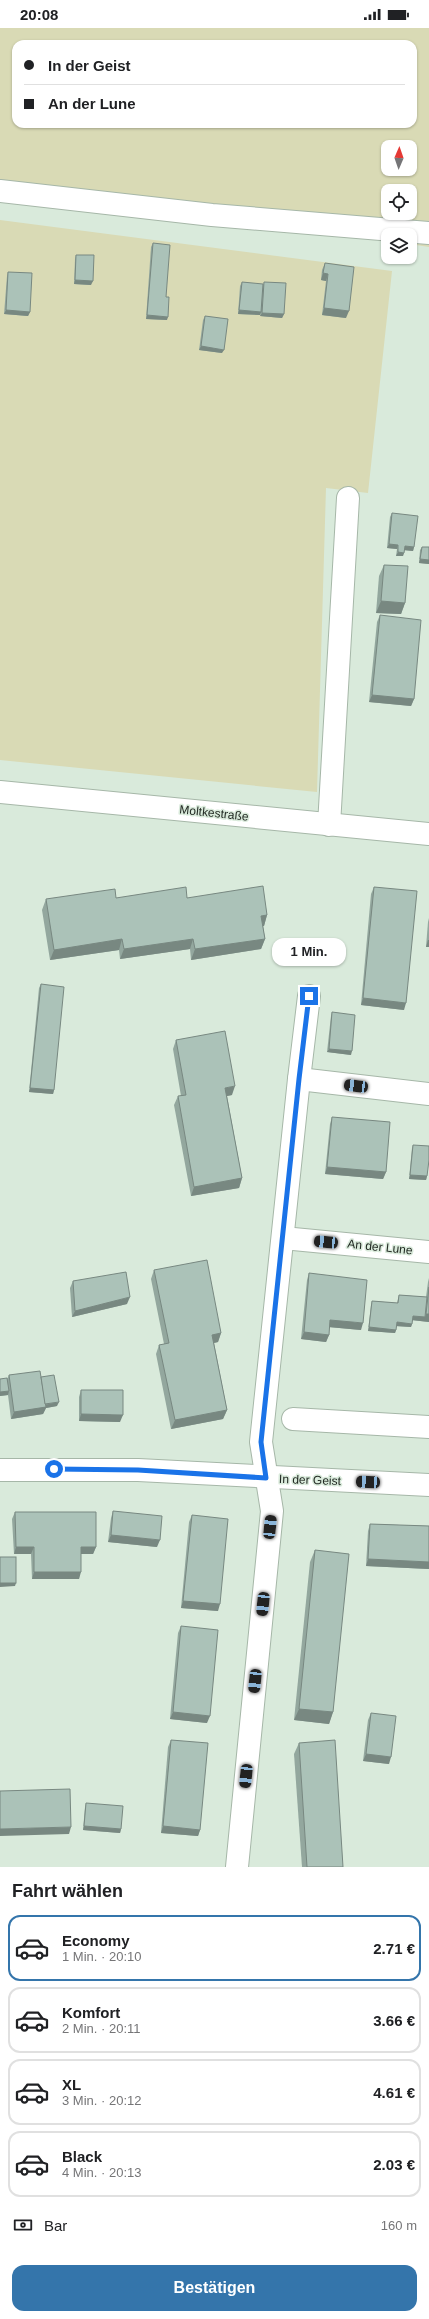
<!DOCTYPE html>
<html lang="de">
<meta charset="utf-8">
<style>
body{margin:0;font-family:Helvetica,sans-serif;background:#f6f6f6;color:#202124;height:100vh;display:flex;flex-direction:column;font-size:15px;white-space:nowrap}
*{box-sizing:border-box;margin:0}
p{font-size:13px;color:#757577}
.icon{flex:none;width:22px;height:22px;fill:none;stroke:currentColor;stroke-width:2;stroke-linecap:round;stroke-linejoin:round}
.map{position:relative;height:1839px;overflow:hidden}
.side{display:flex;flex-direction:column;background:#fff;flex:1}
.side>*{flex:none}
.top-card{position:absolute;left:12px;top:12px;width:405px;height:88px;border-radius:12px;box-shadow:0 1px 3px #0004;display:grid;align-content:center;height:88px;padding:0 12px;background:#fff}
.needle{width:26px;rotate:2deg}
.tools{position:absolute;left:381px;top:112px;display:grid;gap:8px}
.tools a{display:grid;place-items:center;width:36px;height:36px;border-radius:8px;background:#fff;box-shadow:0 1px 3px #0004;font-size:20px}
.end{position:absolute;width:18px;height:18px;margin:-9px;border:5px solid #1a73e8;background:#fff;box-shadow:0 0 0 2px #fff}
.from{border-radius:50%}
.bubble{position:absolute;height:28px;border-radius:12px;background:#fff;box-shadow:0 1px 3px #0004;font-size:13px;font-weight:700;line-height:28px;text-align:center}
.car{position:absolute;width:12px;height:24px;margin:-12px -6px;border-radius:5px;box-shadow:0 0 3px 1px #0007;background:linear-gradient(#222 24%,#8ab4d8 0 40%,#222 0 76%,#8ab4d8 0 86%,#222 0)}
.top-card b{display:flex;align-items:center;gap:14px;height:38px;font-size:15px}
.top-card b+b{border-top:1px solid #e0e0e0}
.top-card i{width:10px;height:10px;background:#202124}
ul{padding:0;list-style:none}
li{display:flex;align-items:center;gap:12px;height:66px;margin:0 8px 6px;padding:0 4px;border:2px solid #e0e0e0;border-radius:12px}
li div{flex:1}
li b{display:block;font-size:15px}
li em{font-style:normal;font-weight:700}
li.active{border-color:#3475ab}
li>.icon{width:36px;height:36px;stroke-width:1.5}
h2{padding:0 12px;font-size:18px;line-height:48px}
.pay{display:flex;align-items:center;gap:10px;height:44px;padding:0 12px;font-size:15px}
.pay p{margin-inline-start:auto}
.action{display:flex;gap:8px;margin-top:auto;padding:8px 12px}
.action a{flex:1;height:46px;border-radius:12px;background:#3475ab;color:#fff;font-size:16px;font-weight:700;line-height:46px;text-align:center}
.status{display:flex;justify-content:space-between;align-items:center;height:28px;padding:0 20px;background:#fff;direction:ltr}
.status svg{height:11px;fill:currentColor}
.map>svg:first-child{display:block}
</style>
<div class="status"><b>20:08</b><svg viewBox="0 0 49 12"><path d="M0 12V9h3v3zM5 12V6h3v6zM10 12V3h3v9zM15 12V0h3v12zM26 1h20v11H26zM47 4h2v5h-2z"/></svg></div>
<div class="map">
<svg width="429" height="1839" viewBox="0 0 429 1839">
<rect width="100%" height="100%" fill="#d9eadb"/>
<g fill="#d9dab5" fill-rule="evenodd">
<path d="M0,0H429V219L410,216V207H388V213L0,155ZM16,16H413V96H16ZM388,119H410V141H388ZM388,163H410V185H388Z"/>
<polygon points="0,192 392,243 368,465 326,460 317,764 0,732"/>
</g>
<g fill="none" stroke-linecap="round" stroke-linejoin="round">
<defs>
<g id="minor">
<polyline points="0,163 212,187 429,205"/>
<polyline points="0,764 429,806"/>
<polyline points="329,797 348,470"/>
<polyline points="299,1051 429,1066"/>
<polyline points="283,1210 429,1224"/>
<polyline points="293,1391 429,1399"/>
<polyline points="0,1442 138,1442 429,1457"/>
<polyline points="237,1839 272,1483 261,1414 299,1051 309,968"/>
</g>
</defs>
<use href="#minor" stroke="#a6b7a8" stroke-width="24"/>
<use href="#minor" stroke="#fff" stroke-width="22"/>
</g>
<g fill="#93a79e">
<polygon points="153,215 166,269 167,292 146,291 151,219"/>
<polygon points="76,227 91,257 74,256 75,231"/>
<polygon points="325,235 346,290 322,287 326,253 321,252 322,242"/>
<polygon points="8,244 30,284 28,288 4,286 7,248"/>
<polygon points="242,254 263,257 264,254 284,286 282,290 260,288 261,284 260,287 238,286 240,258"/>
<polygon points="205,288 222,325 199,322 203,292"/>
<polygon points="392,485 414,519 413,523 404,522 403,528 396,528 397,521 387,520 390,489"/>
<polygon points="422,519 429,519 429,536 419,535 420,522"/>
<polygon points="384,537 405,575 401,586 376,585 379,548"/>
<polygon points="380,587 414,671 411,678 369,674 377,594"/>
<polygon points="374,859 404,982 361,977 371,866"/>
<polygon points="187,870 267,887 264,898 263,898 265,911 261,921 191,932 190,921 120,931 119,922 50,932 42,882 46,871"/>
<polygon points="429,890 429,919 426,919 428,894"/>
<polygon points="41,956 54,1062 53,1066 29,1064 39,960"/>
<polygon points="332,984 351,1027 327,1024 331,988"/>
<polygon points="176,1012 232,1067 227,1068 242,1150 239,1160 191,1168 174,1077 178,1068 181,1068 173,1021"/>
<polygon points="332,1089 386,1144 383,1151 325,1146 330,1096"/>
<polygon points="413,1117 427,1148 426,1152 409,1151 412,1120"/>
<polygon points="154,1242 221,1305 218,1314 214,1315 227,1382 223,1391 171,1401 156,1326 159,1317 164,1316 151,1251"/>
<polygon points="309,1245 361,1302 329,1299 329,1307 326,1314 301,1311 307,1252"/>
<polygon points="429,1250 429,1294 412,1292 412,1296 411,1299 396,1298 396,1302 395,1305 368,1303 371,1277 372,1273 397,1275 399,1267 426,1269 428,1254"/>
<polygon points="73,1253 127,1276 72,1289 70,1260"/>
<polygon points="9,1347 41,1349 57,1378 46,1380 43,1386 11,1391 8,1367 0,1368 0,1351 7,1351"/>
<polygon points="81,1362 120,1394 79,1393 79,1369"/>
<polygon points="113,1483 157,1519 108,1514 111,1490"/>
<polygon points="15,1484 96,1519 93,1526 81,1526 79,1551 32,1551 31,1526 14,1526 12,1491"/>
<polygon points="192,1487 218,1583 181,1580 189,1494"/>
<polygon points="370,1496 429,1498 429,1541 366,1538 368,1503"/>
<polygon points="315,1522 333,1684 329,1696 294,1692 310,1534"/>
<polygon points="181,1598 207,1695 170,1691 178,1605"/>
<polygon points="371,1685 389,1736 363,1733 368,1692"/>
<polygon points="171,1712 200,1802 198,1808 161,1805 168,1719"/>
<polygon points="299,1715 343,1839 302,1839 294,1726"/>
<polygon points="86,1775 121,1801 120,1805 83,1802 85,1779"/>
</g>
<g fill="#788881">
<polygon points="323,245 328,246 326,253 321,252"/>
<polygon points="75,252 93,253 91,257 74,256"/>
<polygon points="324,280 349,283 346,290 322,287"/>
<polygon points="6,282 30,284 28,288 4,286"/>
<polygon points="239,282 261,284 260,287 238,286"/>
<polygon points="262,285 284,286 282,290 260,288"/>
<polygon points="147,287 168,289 167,292 146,291"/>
<polygon points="201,318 224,322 222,325 199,322"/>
<polygon points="389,516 398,517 397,521 387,520"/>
<polygon points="405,518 414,519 413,523 403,522"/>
<polygon points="398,524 404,525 403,528 396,528"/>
<polygon points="420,531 429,532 429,536 419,535"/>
<polygon points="381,573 405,575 401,586 376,585"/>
<polygon points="372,667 414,671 411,678 369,674"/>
<polygon points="267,887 264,898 257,899 261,888"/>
<polygon points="122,911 119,922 50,932 54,922"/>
<polygon points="193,911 190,921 120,931 124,921"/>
<polygon points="265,911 261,921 191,932 195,921"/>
<polygon points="428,912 429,912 429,919 426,919"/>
<polygon points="363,970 406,975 404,982 361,977"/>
<polygon points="329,1021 352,1023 351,1027 327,1024"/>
<polygon points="235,1058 232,1067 222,1069 225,1060"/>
<polygon points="30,1060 54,1062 53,1066 29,1064"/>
<polygon points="327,1139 386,1144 383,1151 325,1146"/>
<polygon points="410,1147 427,1148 426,1152 409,1151"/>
<polygon points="242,1150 239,1160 191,1168 194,1159"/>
<polygon points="130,1269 127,1276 72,1289 75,1283"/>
<polygon points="426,1286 429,1286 429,1294 411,1292 413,1288 425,1289"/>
<polygon points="330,1292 363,1295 361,1302 328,1299"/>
<polygon points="397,1294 412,1296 411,1299 395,1298"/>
<polygon points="369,1299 396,1302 395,1305 368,1303"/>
<polygon points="304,1304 329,1307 326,1314 301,1311"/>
<polygon points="221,1305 218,1314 209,1316 212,1307"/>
<polygon points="9,1363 8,1367 0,1368 0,1364"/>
<polygon points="59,1374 57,1378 46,1380 43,1386 11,1391 14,1384 44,1377"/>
<polygon points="227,1382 223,1391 171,1401 175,1392"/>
<polygon points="81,1386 123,1387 120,1394 79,1393"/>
<polygon points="111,1507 160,1512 157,1519 108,1514"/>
<polygon points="16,1519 34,1519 31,1526 14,1526"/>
<polygon points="81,1519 96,1519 93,1526 79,1526"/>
<polygon points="368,1531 429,1534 429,1541 366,1538"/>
<polygon points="34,1544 81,1544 79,1551 32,1551"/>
<polygon points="0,1555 16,1555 15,1558 0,1559"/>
<polygon points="183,1573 220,1576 218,1583 181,1580"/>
<polygon points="299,1681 333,1684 329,1696 294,1692"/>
<polygon points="173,1684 210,1688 207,1695 170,1691"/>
<polygon points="366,1726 391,1729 389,1736 363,1733"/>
<polygon points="84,1798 121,1801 120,1805 83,1802"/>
<polygon points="163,1798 200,1802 198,1808 161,1805"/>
<polygon points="71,1799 69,1806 0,1808 0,1801"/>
</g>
<g fill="#abc2b8" stroke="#788881">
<polygon points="153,215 170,217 166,269 169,269 168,289 147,287"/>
<polygon points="76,227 94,227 93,253 75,252"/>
<polygon points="325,235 354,239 349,283 324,280 328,246 323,245"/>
<polygon points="8,244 32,245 30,284 6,282"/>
<polygon points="242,254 263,256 261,284 239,282"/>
<polygon points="264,254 286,255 284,286 262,285"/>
<polygon points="205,288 228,291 224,322 201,318"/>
<polygon points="392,485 418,488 414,519 405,518 404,525 398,524 398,517 389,516"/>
<polygon points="422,519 429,519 429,532 420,531"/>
<polygon points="384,537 408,538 405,575 381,573"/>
<polygon points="380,587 421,592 414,671 372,667"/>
<polygon points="263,858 267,887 261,888 265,911 195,921 193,911 124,921 122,911 54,922 46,871 115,861 116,870 186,859 187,870"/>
<polygon points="374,859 417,863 406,975 363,970"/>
<polygon points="41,956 64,959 54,1062 30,1060"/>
<polygon points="332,984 355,987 352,1023 329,1021"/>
<polygon points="225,1003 235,1058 225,1060 242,1150 194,1159 178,1068 186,1067 176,1012"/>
<polygon points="332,1089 390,1094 386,1144 327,1139"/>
<polygon points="413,1117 429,1118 429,1132 427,1148 410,1147"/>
<polygon points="207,1232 221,1305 212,1307 227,1382 175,1392 159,1317 169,1315 154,1242"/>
<polygon points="126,1244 130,1269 75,1283 73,1253"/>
<polygon points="309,1245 367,1252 363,1295 330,1292 329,1307 304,1304"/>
<polygon points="429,1259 429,1286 426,1286"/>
<polygon points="399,1267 427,1269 425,1289 413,1288 412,1296 397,1294 396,1302 369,1299 372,1273 398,1275"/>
<polygon points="40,1343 46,1379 14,1384 9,1347"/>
<polygon points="54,1347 59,1374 45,1376 41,1349"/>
<polygon points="7,1350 9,1363 0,1364 0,1351"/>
<polygon points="81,1362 123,1362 123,1387 81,1386"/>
<polygon points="113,1483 162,1488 160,1512 111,1507"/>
<polygon points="15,1484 96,1484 96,1519 81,1519 81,1544 34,1544 34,1519 16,1519"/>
<polygon points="192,1487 228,1491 220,1576 183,1573"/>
<polygon points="370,1496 429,1498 429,1534 368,1531"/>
<polygon points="315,1522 349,1526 333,1684 299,1681"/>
<rect x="0" y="1529" width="16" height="26"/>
<polygon points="181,1598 218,1602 210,1688 173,1684"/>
<polygon points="371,1685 396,1688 391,1729 366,1726"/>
<polygon points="171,1712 208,1715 200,1802 163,1798"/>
<polygon points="335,1712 343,1839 307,1839 299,1715"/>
<polygon points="70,1761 71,1799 0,1801 0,1763"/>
<polygon points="86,1775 123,1778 121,1801 84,1798"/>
</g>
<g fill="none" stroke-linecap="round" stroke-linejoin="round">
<polyline stroke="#1a73e8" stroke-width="5" points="54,1441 138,1442 266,1450 261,1414 299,1051 309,968"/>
</g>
<g text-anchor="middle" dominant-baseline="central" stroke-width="3" stroke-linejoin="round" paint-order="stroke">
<g font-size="12" fill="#222923" stroke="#d9eadb">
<text transform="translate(214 785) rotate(6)">Moltkestraße</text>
<text transform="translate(380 1219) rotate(6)">An der Lune</text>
<text transform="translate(310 1452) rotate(2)">In der Geist</text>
</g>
</g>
</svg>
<div class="tools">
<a><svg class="needle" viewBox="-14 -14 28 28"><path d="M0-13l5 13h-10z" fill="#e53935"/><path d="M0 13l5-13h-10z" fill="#757577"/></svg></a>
<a><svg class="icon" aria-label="locate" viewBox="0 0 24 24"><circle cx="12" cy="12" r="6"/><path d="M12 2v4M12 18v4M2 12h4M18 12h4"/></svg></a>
<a><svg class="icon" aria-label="layers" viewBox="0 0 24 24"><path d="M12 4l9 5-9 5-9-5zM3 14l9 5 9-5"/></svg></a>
</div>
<i class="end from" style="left:54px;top:1441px"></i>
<i class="end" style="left:309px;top:968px"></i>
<div class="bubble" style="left:272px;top:910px;width:74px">1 Min.</div>
<i class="car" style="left:356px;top:1058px;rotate:277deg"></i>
<i class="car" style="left:326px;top:1214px;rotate:275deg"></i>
<i class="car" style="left:368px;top:1454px;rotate:273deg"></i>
<i class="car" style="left:270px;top:1499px;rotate:6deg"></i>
<i class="car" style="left:263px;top:1576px;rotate:186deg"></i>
<i class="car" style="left:255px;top:1653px;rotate:186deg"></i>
<i class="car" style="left:246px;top:1748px;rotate:186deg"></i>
<div class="top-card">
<b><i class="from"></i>In der Geist</b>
<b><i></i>An der Lune</b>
</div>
</div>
<section class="side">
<h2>Fahrt wählen</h2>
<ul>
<li class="active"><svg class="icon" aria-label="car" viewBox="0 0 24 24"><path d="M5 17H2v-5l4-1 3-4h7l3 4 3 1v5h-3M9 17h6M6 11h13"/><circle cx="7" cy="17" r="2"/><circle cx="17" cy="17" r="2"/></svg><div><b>Economy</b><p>1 Min. · 20:10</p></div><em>2.71 €</em></li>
<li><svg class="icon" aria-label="car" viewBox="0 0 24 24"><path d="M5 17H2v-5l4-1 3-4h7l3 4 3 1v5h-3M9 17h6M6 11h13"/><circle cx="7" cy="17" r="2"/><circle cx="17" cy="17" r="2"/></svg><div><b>Komfort</b><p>2 Min. · 20:11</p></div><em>3.66 €</em></li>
<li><svg class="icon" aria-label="car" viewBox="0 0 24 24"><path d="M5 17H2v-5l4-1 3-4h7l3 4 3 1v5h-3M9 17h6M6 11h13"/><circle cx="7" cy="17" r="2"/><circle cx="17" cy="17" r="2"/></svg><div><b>XL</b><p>3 Min. · 20:12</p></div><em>4.61 €</em></li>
<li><svg class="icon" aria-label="car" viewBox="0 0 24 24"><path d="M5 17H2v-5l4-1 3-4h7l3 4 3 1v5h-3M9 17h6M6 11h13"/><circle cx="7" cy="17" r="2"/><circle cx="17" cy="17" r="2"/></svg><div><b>Black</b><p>4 Min. · 20:13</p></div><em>2.03 €</em></li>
</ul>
<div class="pay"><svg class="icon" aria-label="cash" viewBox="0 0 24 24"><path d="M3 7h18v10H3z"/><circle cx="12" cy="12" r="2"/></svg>Bar<p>160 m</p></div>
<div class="action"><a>Bestätigen</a></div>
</section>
